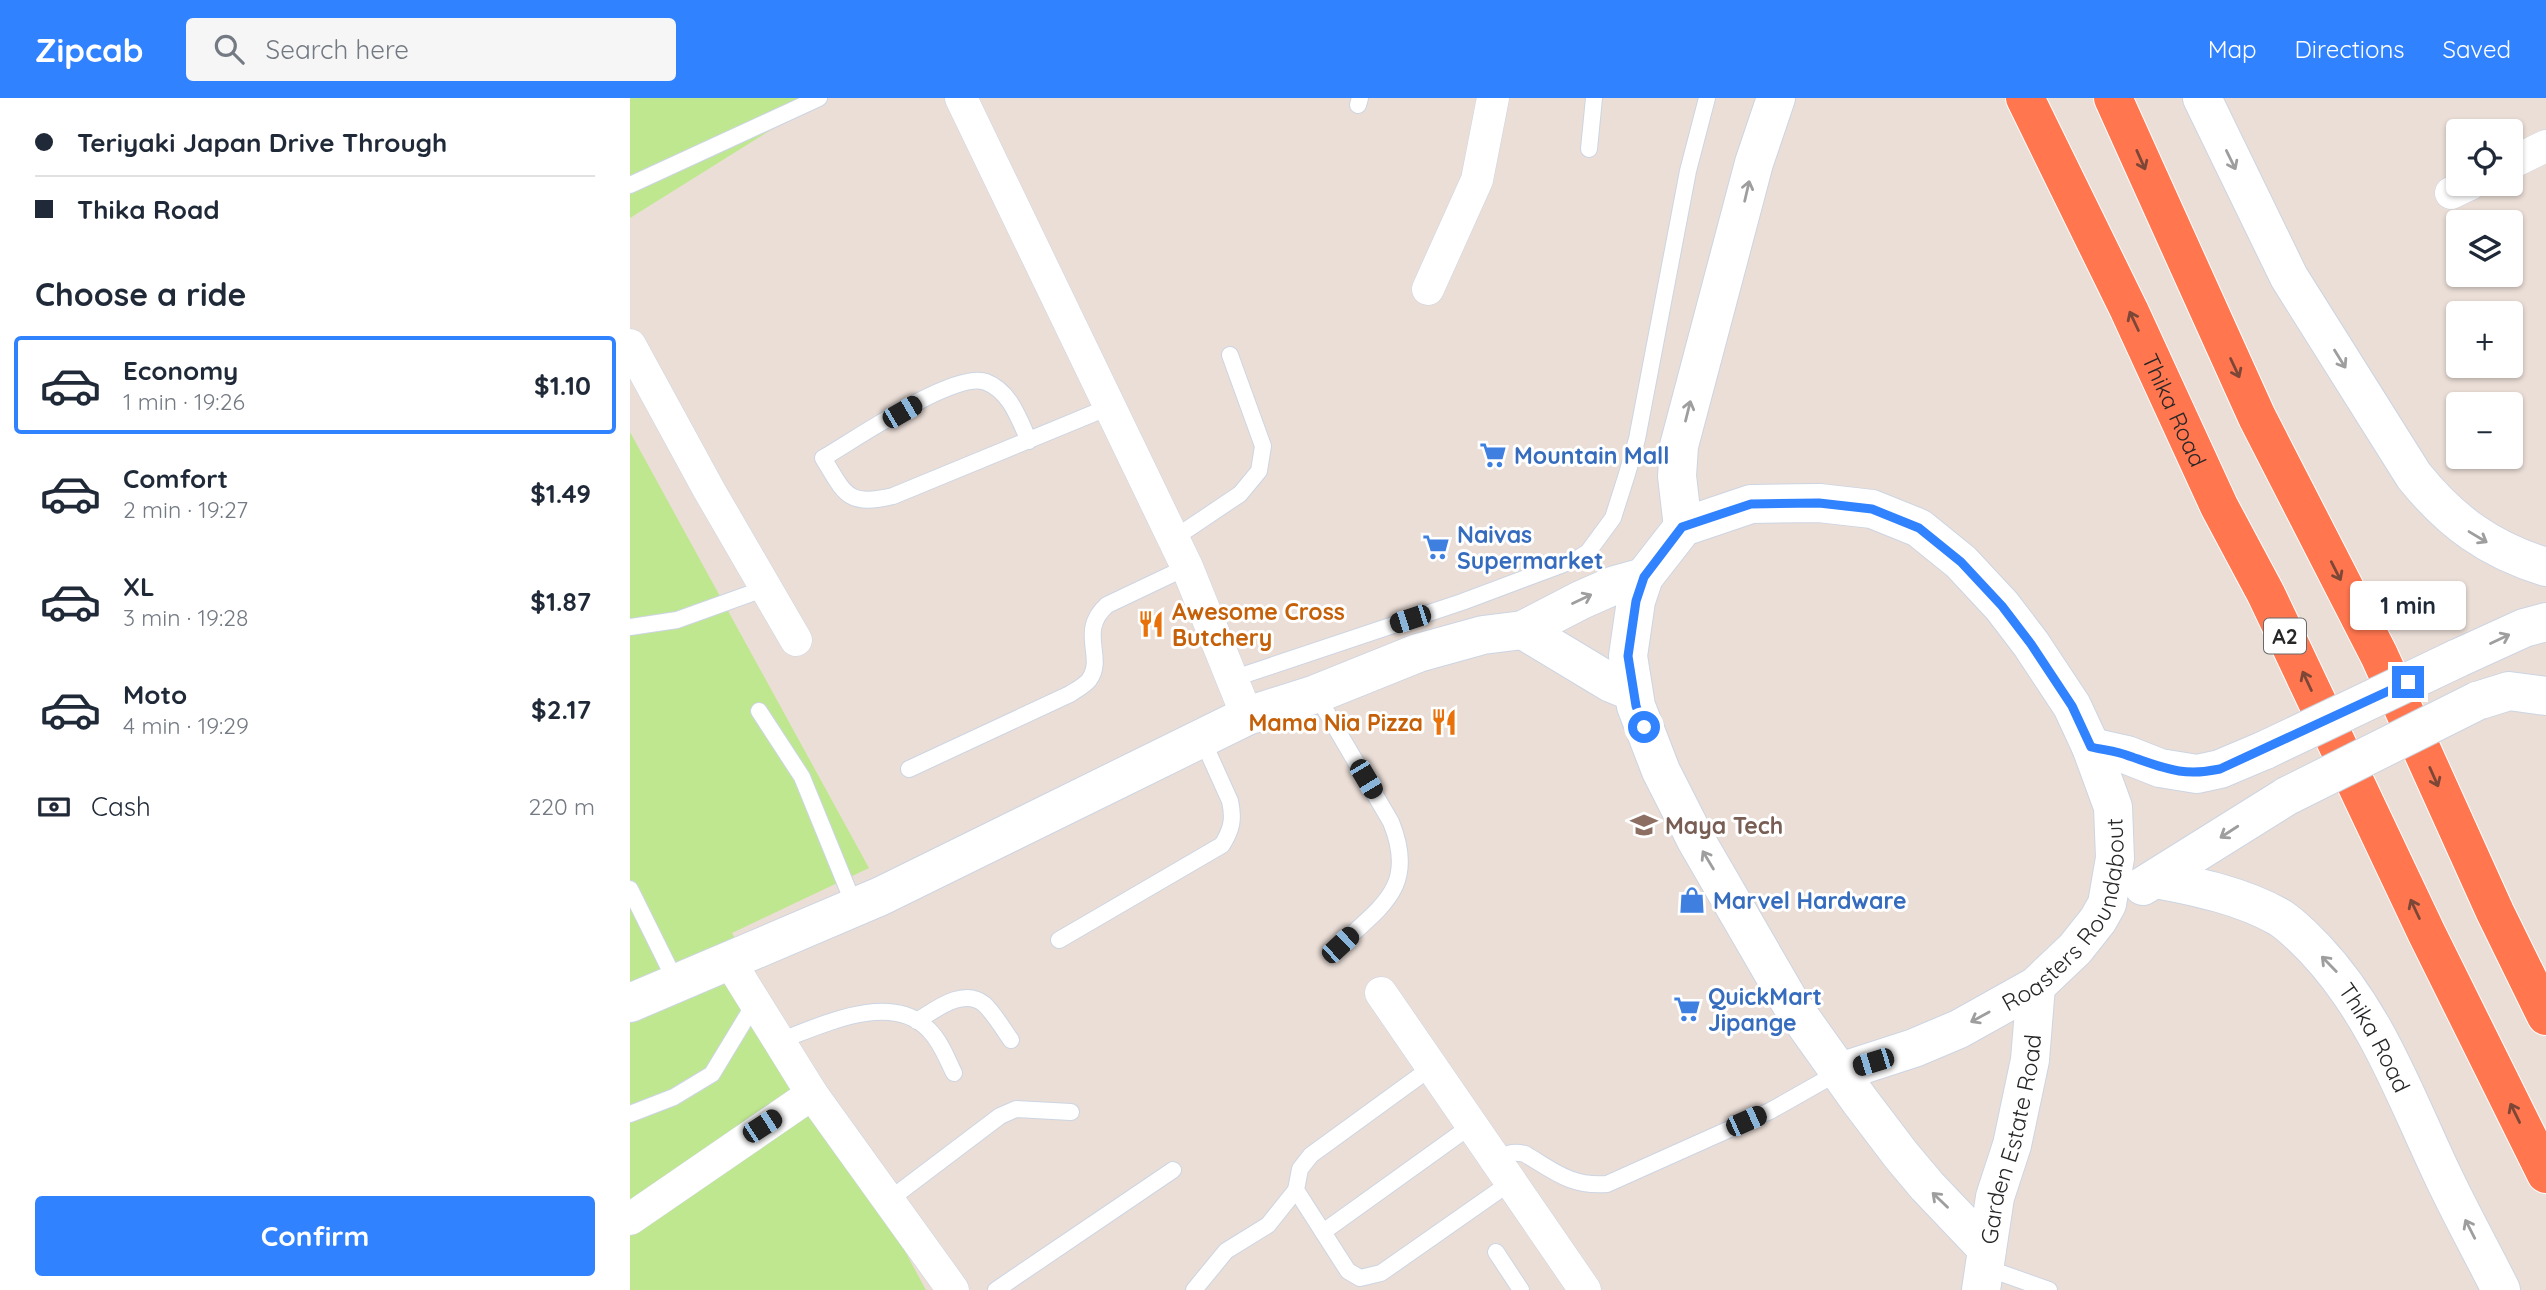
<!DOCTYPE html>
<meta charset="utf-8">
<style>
body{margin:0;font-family:Quicksand,sans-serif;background:#f6f6f7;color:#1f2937;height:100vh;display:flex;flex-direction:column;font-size:26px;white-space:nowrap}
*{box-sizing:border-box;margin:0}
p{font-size:23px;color:#747a83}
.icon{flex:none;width:38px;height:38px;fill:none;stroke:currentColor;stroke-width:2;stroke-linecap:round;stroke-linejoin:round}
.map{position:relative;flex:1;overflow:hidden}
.sheet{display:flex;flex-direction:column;background:#fff;width:630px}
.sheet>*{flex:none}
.top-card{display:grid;align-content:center;height:154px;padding:0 35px;background:#fff}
.fabs{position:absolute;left:1816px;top:21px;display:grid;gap:14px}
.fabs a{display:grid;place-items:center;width:77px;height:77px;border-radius:7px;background:#fff;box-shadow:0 2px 5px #0004;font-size:35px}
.end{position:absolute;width:32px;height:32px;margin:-16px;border:9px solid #3182ff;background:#fff;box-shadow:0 0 0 4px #fff}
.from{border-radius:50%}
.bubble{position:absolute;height:49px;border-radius:7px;background:#fff;box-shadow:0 2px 5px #0004;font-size:23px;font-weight:700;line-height:49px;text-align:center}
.car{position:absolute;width:21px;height:42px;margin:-21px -10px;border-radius:9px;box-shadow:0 0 5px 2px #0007;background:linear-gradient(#222 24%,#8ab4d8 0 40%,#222 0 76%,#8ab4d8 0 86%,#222 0)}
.top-card b{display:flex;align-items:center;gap:24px;height:66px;font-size:26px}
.top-card b+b{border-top:2px solid #e0e1e3}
.top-card i{width:18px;height:18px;background:#1f2937}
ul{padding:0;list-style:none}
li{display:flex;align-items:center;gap:21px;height:98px;margin:0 14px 10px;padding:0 21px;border:4px solid transparent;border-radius:7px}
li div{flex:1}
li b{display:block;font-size:26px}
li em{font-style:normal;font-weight:700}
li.active{border-color:#3182ff}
li>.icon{width:63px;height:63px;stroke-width:1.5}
h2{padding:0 35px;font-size:32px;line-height:84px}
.pay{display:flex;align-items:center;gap:18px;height:77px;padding:0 35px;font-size:26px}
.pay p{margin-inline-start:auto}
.cta{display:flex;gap:14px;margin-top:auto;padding:14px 35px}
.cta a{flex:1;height:80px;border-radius:7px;background:#3182ff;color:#fff;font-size:28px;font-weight:700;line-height:80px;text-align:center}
header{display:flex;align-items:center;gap:42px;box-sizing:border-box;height:98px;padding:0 35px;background:#3182ff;color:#fff}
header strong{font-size:33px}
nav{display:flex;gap:38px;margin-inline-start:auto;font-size:24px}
.search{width:490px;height:63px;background:#f6f6f7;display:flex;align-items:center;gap:18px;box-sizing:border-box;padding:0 24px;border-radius:7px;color:#747a83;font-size:26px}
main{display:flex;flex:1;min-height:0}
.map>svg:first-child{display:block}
</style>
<header>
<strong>Zipcab</strong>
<div class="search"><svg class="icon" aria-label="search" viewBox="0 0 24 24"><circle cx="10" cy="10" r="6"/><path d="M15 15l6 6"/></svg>Search here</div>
<nav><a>Map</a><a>Directions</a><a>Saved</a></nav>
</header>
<main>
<section class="sheet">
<div class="top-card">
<b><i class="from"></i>Teriyaki Japan Drive Through</b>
<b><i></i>Thika Road</b>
</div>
<h2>Choose a ride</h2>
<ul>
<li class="active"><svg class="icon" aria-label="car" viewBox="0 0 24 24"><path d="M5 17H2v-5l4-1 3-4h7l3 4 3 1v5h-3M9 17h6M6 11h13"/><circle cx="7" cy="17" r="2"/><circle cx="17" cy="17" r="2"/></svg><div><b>Economy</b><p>1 min · 19:26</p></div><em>$1.10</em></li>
<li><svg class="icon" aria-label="car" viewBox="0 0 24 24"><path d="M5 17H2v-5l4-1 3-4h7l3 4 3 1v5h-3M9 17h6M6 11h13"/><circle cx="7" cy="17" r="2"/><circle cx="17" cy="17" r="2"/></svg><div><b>Comfort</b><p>2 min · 19:27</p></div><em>$1.49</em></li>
<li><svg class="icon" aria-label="car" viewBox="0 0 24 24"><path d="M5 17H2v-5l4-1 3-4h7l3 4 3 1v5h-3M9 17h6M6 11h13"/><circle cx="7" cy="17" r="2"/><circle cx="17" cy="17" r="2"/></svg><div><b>XL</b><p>3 min · 19:28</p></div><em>$1.87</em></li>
<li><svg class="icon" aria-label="car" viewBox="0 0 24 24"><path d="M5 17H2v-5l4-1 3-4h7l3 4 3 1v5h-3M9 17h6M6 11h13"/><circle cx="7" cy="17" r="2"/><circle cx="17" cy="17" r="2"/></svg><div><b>Moto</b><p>4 min · 19:29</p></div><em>$2.17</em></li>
</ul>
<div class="pay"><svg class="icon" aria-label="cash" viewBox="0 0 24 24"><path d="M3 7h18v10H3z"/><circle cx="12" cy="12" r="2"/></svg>Cash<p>220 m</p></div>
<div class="cta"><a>Confirm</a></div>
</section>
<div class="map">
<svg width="1916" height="1192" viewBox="0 0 1916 1192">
<rect width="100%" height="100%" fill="#ebded7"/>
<g fill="#bfe78f">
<polygon points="0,0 192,0 0,120"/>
<polygon points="0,334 239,770 102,835 296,1192 0,1192"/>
</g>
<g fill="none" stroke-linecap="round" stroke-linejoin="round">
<defs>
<g id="lane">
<polyline points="728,7 730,0"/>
<polyline points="959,51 964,0"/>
<polyline points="0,87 189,0"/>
<path d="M399,343C389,321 380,293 356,284C325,272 223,343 193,360C215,396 217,409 263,398L479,309"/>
<polyline points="543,441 610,396 629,373 633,348 600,257"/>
<polyline points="0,529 47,522 136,490"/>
<polyline points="602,581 832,504 947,461 958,454 983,420 997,376 1007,341 1058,73 1077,0"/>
<path d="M686,596L761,724C787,788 753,807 710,847"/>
<polyline points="129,613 172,679 225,809"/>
<path d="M279,671L440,596C446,592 454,588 459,582C476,559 447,534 477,507L557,469"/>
<polyline points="0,791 47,886"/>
<path d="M429,842L592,747C602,731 604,721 600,703L572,641"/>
<path d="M287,923C305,912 333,889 354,906C364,915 373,931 381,942"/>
<path d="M149,943C191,928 261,892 299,932C311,944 317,961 324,975"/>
<polyline points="802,969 681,1057 670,1071 666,1092 718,1173 730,1180 751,1175 881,1084"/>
<polyline points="0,1016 44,999 82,976 125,905"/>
<path d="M867,1063C876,1055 883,1053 895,1056C924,1073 941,1089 977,1086L1140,1013L1209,974"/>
<polyline points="259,1102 370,1018 386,1011 441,1014"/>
<polyline points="693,1134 842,1027"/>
<polyline points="866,1154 891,1192"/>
<polyline points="1354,1169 1419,1192"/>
<polyline points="366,1192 543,1072"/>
<polyline points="564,1192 596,1153 638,1127 666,1092"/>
</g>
<g id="street">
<polyline points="331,0 557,469 617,618"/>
<polyline points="1881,65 1916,48"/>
<polyline points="1821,95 1840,86"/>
<polyline points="798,191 847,82 863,0"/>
<polyline points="0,247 79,392 166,542"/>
<polyline points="100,864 182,996 323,1192"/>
<polyline points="751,895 955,1192"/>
<polyline points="0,1121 182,996"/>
</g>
<g id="secondary">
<path d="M1572,0L1659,179L1784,378C1821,424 1860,452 1916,469"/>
<polyline points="1053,429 1047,378 1049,348 1124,65 1146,0"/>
<polyline points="893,532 981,585 1003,594"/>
<polyline points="1826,561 1894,530 1916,524"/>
<polyline points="1847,603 1879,593 1916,598"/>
<polyline points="1461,649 1497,657 1530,670 1567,676 1590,671 1635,652"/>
<path id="s1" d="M1527,781C1568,789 1612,798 1649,819C1662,827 1674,840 1685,851C1747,917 1775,998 1813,1078C1831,1116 1852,1154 1871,1192"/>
<polyline points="1513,788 1657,698"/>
<polyline points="0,905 251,798 617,618 686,596 788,555 853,537 893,532 951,502 985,487 1014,479"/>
<path id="s2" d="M1210,974L1284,950L1329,931L1406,888L1445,851L1468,822L1477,806L1485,760L1483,709L1461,649L1442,608L1401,546L1372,508L1331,464L1289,430L1242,411L1189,405L1121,406L1053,429L1014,479L1006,503L998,558L1006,608L1031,673L1066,742L1161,906L1230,1003L1271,1057L1297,1088L1357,1151"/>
<path id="s3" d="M1351,1192L1365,1099L1382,1047L1400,962L1406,888"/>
</g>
<g id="highway">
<path id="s4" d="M1395,0L1499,212L1589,408L1636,496L1797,836L1916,1076"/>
<polyline points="1483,0 1627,319 1749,557 1865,814 1916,918"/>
</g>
</defs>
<use href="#lane" stroke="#ccd5e2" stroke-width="18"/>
<use href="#street" stroke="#ccd5e2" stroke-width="33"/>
<use href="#secondary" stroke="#ccd5e2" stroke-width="40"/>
<use href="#highway" stroke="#fff" stroke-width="40"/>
<use href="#lane" stroke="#fff" stroke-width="16"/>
<use href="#street" stroke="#fff" stroke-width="32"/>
<use href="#secondary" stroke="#fff" stroke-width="38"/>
<use href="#highway" stroke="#ff764f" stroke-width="38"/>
<defs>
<g id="secondary-bridge">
<polyline points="1635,652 1826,561"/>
<polyline points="1657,698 1847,603"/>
</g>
</defs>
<use href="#secondary-bridge" stroke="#ccd5e2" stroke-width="40" stroke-linecap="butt"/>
<use href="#secondary-bridge" stroke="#fff" stroke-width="38"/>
</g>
<defs><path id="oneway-shaft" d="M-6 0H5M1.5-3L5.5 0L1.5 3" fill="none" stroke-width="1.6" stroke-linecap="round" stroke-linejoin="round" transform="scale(1.75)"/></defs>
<g stroke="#7d4737">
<use href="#oneway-shaft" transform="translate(1511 62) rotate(66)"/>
<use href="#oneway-shaft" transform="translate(1504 223) rotate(-115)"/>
<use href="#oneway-shaft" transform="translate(1605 270) rotate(65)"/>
<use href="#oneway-shaft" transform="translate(1706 473) rotate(63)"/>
<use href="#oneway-shaft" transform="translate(1677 583) rotate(-115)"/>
<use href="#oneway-shaft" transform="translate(1804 679) rotate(66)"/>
<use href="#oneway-shaft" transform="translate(1785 811) rotate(-115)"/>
<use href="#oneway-shaft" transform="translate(1885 1015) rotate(-116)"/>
</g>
<g stroke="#9e9e9e">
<use href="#oneway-shaft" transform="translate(1601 62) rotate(64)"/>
<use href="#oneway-shaft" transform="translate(1117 93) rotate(-77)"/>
<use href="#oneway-shaft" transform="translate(1710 261) rotate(58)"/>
<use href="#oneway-shaft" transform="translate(1058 313) rotate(-76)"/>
<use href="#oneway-shaft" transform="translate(1848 439) rotate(31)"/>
<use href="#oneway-shaft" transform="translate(952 501) rotate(-25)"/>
<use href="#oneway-shaft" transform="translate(1870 541) rotate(-25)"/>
<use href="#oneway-shaft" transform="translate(1599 734) rotate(147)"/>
<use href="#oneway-shaft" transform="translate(1078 762) rotate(-121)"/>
<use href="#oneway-shaft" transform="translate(1699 866) rotate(-134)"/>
<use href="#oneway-shaft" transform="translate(1350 919) rotate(151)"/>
<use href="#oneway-shaft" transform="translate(1310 1102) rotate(-136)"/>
<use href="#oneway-shaft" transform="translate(1840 1131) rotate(-117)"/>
</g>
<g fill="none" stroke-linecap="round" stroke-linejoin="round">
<path stroke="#3182ff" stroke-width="9" d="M1014,629L1006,608L998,558L1006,503L1014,479L1052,429L1121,406L1189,405L1242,411L1289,430L1331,464L1372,508L1401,546L1442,608L1461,649C1473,652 1487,653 1499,658C1535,670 1552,679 1590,671L1778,584"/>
</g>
<defs>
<symbol id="supermarket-bare" viewBox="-9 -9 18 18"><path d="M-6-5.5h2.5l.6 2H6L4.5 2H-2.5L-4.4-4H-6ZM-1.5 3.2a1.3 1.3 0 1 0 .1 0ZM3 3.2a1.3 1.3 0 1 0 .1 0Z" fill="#3f7fe0" stroke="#fff" stroke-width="2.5" paint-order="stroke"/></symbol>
<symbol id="restaurant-bare" viewBox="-9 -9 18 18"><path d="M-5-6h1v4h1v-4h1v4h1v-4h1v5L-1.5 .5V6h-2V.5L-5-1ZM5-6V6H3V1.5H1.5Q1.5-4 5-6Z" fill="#e8710a" stroke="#fff" stroke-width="2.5" paint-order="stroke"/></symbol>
<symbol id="university-bare" viewBox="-9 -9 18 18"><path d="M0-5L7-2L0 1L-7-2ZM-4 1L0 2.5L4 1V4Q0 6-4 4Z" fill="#8d6e63" stroke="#fff" stroke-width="2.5" paint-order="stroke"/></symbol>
<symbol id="shop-bare" viewBox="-9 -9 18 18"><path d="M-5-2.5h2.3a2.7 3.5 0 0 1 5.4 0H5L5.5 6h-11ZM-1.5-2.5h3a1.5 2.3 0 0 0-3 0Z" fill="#3f7fe0" stroke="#fff" stroke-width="2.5" paint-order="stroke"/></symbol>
</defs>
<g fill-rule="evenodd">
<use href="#supermarket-bare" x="844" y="338" width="38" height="38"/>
<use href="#supermarket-bare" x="787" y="430" width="38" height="38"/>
<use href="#restaurant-bare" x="502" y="507" width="38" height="38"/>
<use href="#restaurant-bare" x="795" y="605" width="38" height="38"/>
<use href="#university-bare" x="995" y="708" width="38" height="38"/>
<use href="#shop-bare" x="1043" y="783" width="38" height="38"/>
<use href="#supermarket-bare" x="1038" y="892" width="38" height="38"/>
</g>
<g text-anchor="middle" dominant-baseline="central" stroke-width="6" stroke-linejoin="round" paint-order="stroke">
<rect fill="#fff" stroke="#686868" stroke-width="2" x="1634" y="520.5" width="42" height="35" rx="5"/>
<g font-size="21" font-weight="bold" fill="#272727">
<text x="1655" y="538">A2</text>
</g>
<g font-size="23" fill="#272727" stroke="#fff">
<text stroke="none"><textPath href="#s4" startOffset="346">Thika Road</textPath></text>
<text stroke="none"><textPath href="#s2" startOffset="294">Roasters Roundabout</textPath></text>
<text stroke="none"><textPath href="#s1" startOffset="284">Thika Road</textPath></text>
<text stroke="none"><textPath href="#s3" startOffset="154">Garden Estate Road</textPath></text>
</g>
<g font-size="23" font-weight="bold" fill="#366cbe" stroke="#fff" text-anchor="start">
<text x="884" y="357">Mountain Mall</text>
<text x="827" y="436">Naivas<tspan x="827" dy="26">Supermarket</tspan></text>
<text x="1083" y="802">Marvel Hardware</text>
<text x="1078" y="898">QuickMart<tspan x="1078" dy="26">Jipange</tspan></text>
</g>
<g font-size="23" font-weight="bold" fill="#c56008" stroke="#fff" text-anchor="start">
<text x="542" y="513">Awesome Cross<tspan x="542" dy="26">Butchery</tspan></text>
<text x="793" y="624" text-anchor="end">Mama Nia Pizza</text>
</g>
<g font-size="23" font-weight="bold" fill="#785e54" stroke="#fff" text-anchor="start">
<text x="1035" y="727">Maya Tech</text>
</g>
</g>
</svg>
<div class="fabs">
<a><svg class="icon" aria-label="locate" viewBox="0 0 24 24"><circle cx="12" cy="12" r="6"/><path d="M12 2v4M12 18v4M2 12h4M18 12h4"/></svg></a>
<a><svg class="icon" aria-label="layers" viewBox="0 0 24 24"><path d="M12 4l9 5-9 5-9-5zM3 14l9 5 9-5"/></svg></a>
<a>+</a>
<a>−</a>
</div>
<i class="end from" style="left:1014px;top:629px"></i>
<i class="end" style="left:1778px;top:584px"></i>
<div class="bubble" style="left:1720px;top:483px;width:116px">1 min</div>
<i class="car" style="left:272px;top:314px;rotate:60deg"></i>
<i class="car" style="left:780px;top:521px;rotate:252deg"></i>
<i class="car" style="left:736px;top:681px;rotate:149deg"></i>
<i class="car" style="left:710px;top:847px;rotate:47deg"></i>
<i class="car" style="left:1243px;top:964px;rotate:253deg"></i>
<i class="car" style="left:1116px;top:1023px;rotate:66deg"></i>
<i class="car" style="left:132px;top:1028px;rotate:57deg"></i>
</div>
</main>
